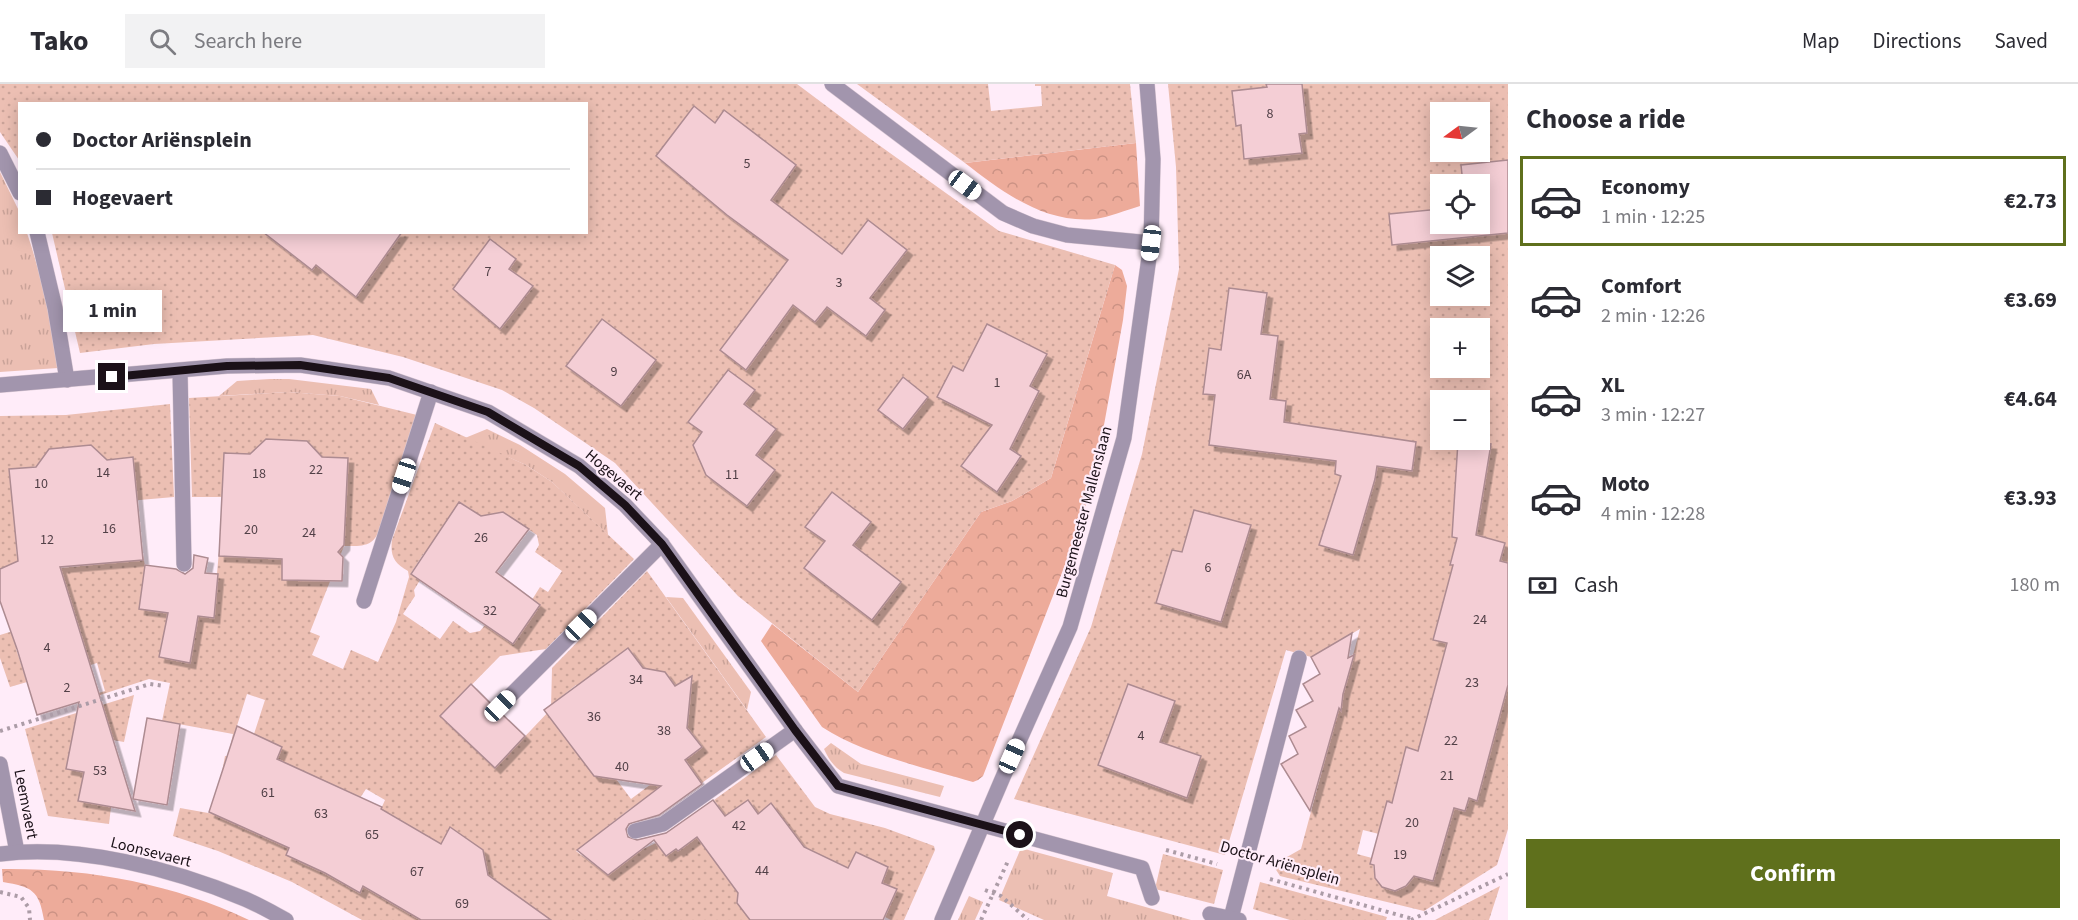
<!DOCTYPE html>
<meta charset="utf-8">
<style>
body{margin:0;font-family:"Source Sans 3",sans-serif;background:#f2f2f3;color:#2b2b33;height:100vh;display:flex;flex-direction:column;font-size:22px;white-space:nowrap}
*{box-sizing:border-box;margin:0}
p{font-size:20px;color:#7c7c81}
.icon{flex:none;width:33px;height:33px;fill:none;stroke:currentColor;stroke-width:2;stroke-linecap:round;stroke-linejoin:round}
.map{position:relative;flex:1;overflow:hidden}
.details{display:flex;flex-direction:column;background:#fff;width:570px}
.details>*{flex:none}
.guide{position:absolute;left:18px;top:18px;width:570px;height:132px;border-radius:0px;box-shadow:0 3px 15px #0003;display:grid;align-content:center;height:132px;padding:0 18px;background:#fff}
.needle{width:39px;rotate:255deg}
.buttons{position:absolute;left:1430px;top:18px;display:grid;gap:12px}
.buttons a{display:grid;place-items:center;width:60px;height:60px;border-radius:0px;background:#fff;box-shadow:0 3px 15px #0003;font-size:30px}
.end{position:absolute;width:27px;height:27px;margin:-14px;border:8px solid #1b1118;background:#fff;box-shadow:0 0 0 3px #fff}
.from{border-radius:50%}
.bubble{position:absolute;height:42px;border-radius:0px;background:#fff;box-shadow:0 3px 15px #0003;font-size:20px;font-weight:700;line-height:42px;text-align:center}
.car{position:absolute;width:18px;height:36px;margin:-18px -9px;border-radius:8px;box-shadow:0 0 4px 2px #0007;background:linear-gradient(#fff 24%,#345 0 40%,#fff 0 76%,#345 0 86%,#fff 0)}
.guide b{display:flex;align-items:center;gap:21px;height:57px;font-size:22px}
.guide b+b{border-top:2px solid #e1e1e2}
.guide i{width:15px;height:15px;background:#2b2b33}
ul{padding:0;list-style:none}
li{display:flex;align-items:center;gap:18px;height:90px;margin:0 12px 9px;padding:0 6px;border:3px solid transparent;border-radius:0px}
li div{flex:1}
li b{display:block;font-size:22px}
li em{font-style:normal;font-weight:700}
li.on{border-color:#5f701c}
li>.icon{width:54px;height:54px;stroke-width:1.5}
h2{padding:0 18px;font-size:27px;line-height:72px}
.pay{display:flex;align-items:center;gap:15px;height:66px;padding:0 18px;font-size:22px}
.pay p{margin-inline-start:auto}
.action{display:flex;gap:12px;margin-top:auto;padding:12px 18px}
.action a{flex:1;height:69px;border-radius:0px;background:#5f701c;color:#fff;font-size:24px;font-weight:700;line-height:69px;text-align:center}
header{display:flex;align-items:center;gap:36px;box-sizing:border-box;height:84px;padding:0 30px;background:#fff;border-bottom:2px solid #e1e1e2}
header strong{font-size:28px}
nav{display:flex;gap:33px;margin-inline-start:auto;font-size:21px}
.search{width:420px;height:54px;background:#f2f2f3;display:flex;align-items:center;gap:15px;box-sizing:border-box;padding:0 21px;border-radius:0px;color:#7c7c81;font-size:22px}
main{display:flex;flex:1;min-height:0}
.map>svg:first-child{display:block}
</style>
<header>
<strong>Tako</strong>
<div class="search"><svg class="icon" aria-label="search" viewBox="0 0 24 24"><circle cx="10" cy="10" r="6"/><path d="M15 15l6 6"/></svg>Search here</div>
<nav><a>Map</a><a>Directions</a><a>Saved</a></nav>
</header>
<main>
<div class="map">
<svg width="1508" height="836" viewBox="0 0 1508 836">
<defs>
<pattern id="grass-tufts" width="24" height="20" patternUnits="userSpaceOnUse" patternTransform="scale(1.5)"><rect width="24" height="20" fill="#ecbfb3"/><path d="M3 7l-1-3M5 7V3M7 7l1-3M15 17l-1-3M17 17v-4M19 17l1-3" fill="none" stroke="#caa399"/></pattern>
<pattern id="forest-crowns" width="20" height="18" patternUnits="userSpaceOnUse" patternTransform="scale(1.5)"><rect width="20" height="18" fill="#edab9a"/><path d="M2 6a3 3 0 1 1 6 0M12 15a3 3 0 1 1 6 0" fill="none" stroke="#cb9284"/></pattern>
<pattern id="park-dots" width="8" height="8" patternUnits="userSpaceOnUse" patternTransform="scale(1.5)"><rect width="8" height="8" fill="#ecbfb3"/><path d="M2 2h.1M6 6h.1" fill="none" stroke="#caa399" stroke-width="1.8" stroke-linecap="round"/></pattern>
<filter id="shadow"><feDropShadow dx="5.5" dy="5.5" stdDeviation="0" flood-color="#0004"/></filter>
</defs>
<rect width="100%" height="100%" fill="#ffecf9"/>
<g fill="url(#grass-tufts)">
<path d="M0,88L19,127L20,148L27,149C42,193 51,237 58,284L0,288Z"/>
<polygon points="270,295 289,295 371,305 379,321 340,312 288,308 219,312 237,297"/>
<polygon points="487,345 520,361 565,390 605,424 608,451 552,398 526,381 465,354"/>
<polygon points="666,513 683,514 751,608 747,626"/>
<path d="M831,659L861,680L944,702L940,713L844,689C834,683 829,676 824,665Z"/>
<polygon points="1021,764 1113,789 1107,812 1191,836 1044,836 999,816"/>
<polygon points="969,812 983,818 975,836 958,836"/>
</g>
<g fill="url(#forest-crowns)">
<path d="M1136,59L1140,122C1126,126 1110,133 1095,135C1045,140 1002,108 965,79Z"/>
<path d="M1115,181L1122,186L1127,202L1123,236L1102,352L1082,437L983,692L978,696L973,698C926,684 863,670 822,643L761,557L772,540L858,608L981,428L1012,417L1051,394Z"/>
<path d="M2,785C87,784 172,799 249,836H44C39,806 32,803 3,798Z"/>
</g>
<g fill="url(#park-dots)" fill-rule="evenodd">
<polygon points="0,0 797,0 869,54 999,147 1115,181 1051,394 1012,417 981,428 858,608 738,512 615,379 534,324 502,306 403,273 313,251 154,260 80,269 52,149 586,148 586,20 20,20 19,76 0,48"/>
<polygon points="857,0 988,0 991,27 1042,22 1041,2 1035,2 1035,0 1130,0 1136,59 965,79"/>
<path d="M1168,0H1508V479L1500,477L1505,459L1459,447L1450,480L1468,485L1456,526L1442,523L1433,555L1447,559L1433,610L1422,668L1406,664L1398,692L1396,720L1387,717L1379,750L1363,746L1357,770L1372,774L1375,794L1382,803L1395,807L1406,802L1414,792L1433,797L1450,735L1447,722L1469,714L1477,716L1508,601V745L1497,781L1424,827L1280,792L1273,781L1301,765L1360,545L1311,573L1286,566L1225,771L1014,715L1091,543L1142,370L1179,185L1176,83ZM1440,28H1479V68H1440ZM1440,100H1479V140H1440ZM1440,172H1479V212H1440ZM1440,244H1479V284H1440ZM1440,316H1479V356H1440Z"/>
<path d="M288,308L340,312L417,331C410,355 388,447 371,458C364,463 352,462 344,462L310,548L320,552L312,571L343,585L351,566L378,578L396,538L409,493L408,487C394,479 390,472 392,456L435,339L526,381L552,398L634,475L546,565L500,572L441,632L495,684L551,625L552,584L647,487L766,653L678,716L631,724L576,767L608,791L643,765L656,759L666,772L676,765L678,767L697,753L738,809L737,819L750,836H551L460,771L381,725L385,716L366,705L360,714L276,675L281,663L254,650L265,616L247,610L236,645L244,744L289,764L286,771L305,772L359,809L363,802L404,826L440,836H362L292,798L218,767L173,752L180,724L214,730L225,672H228L233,650L162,637L170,599L149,595L94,613L92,611L105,607L97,579L84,583L8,482L0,485V332L66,331L170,320L174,413L128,417L135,398L133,373L99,377L49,365L42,374L43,382L10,385L11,409L26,408L31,445L15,447L17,472L52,477L60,484L101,480L108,471L141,460L145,482L140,525L213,534L220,456L260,474L282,475L283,496H302L320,480L347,399L348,375L224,369L223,394L231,413H192L189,314ZM460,418L488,437L492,430L503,428L537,451L539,461L535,468L562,487L548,508L540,503L530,519L527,540L513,560L485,541L480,547L470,549L453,537L440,555L403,530L415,512L414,506L420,496L411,489L424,469L432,474L446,438ZM162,555L193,561L190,579L159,573ZM628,564L648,591L654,586L665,588L689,620L688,631L681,636L701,663L631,715L557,616L576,601L582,608L612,586L607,579Z"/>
<polygon points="39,539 44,557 16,565 27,598 10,603 0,574 0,551"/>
<polygon points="134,611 124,658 73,649 66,685 84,688 78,716 111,723 109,740 48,732 25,645"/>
<polygon points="776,671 815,723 830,730 885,744 934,762 935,766 904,836 891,836 885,833 897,806 882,799 888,783 856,769 848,784 834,777 824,798 771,720 758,730 748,716 725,732 714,716"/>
<polygon points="1163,770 1223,786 1214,820 1155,805"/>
<polygon points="1260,798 1387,833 1386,836 1290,836 1253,825"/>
<polygon points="1500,802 1489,836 1435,836"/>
</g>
<g fill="#f4ced5" stroke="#ad8b91" stroke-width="1.5" filter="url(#shadow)">
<polygon points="1266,0 1302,0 1307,49 1299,50 1302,69 1244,75 1241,41 1236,42 1232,7 1267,3"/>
<polygon points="694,22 715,39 724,26 796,81 771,116 842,170 868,136 907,166 870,214 885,226 866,252 827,223 815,238 793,221 746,286 720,266 788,176 727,131 656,72"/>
<polygon points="1508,76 1508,149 1392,161 1389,130 1440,125 1440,140 1479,140 1479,100 1463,100 1461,81"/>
<polygon points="263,148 402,148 356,213 316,181 312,186"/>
<polygon points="490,155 516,175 509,185 533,202 500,245 453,205"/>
<polygon points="1229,204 1267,209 1261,250 1278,252 1270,315 1286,317 1284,338 1416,358 1412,387 1377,382 1375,395 1353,471 1319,461 1341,392 1335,390 1336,377 1209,361 1215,311 1203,310 1209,264 1221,266"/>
<polygon points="602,235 656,276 621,322 566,282"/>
<polygon points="987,240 1047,270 1030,302 1039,307 1010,365 1021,372 997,408 961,382 992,341 937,313 953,282 963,287"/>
<polygon points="728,286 755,306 744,320 776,345 756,371 775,386 747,422 706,391 693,361 702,348 688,338"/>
<polygon points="903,293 928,313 903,345 878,326"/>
<polygon points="266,355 307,357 322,373 348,374 344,461 338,468 343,473 342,497 282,496 282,475 219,472 224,369 250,370"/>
<polygon points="1458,357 1491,360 1476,451 1505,459 1500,477 1508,479 1508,601 1477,717 1469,714 1465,727 1454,724 1433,797 1414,792 1406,802 1395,807 1382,803 1375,794 1374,781 1370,780 1387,717 1392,719 1406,663 1418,667 1447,559 1433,556 1453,481 1450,481 1457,454 1452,453"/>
<polygon points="91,361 107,376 133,373 143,476 60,483 135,727 78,717 84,688 66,685 79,618 37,631 17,565 0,517 0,485 18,477 9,385 36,383 49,365"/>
<polygon points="832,408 871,438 853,461 901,498 872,536 804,484 825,457 805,443"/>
<polygon points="459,418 481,432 503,428 529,445 496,488 540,521 513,560 411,490"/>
<polygon points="1194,426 1251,441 1221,538 1156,519 1172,466 1182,468"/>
<polygon points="194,471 208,474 205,489 218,490 214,534 198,532 190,579 159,573 168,529 139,525 145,481 176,485 185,490 193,484"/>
<polygon points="1352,549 1348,574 1354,571 1343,610 1341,627 1339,624 1310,727 1281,680 1298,670 1289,652 1306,643 1296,626 1313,617 1303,600 1320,590 1311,573"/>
<polygon points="628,564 643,584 665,588 675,602 692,592 687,644 702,663 685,676 702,700 659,731 629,740 626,745 628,753 637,756 666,749 713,716 725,732 748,716 758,730 771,719 804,763 848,784 856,768 888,783 882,799 897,805 883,836 750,836 737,819 738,809 697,753 678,767 676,765 666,772 654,756 608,791 577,766 661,702 594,692 544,626"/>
<polygon points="471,600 491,620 494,629 503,631 525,652 495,684 440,632"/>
<polygon points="1128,600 1175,617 1160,658 1201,672 1187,714 1098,681"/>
<polygon points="147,634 180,640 167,721 133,715"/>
<polygon points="237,642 282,663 277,675 382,723 381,725 441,760 450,743 483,766 488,791 551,836 421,836 363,802 360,809 325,789 286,771 289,764 209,728"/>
</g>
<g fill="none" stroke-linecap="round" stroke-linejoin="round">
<defs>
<g id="service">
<polyline points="180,287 184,480"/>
<polyline points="364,517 431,308"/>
<polyline points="500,622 662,460"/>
<polyline points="635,747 663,740 795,646"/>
<polyline points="1231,834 1299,574"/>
</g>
<g id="minor">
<polyline points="832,0 1003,129 1033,142 1067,151 1151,159"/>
<polyline points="0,69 20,109"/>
<polyline points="37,148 55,224 67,296"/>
<polyline points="0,301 227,282 300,281 389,294 488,328 579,382 625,421 662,460 795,646 838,702 1142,784 1152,814"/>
<polyline points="0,680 17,768"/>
<path d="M0,770C78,760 173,785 245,815C259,821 273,829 286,836"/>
<polyline points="1210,830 1239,836"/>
<polyline points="942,836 1003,693 1070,543 1124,354 1151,159 1153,75 1147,0"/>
</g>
</defs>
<use href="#service" stroke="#dbc9d5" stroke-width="16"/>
<use href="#minor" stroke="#dbc9d5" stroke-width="16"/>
<g stroke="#ac9ca7" stroke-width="4" stroke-dasharray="3 4.5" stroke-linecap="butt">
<polyline points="0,647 150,600 165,602"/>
<polyline points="1166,766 1217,780"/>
<polyline points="1270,795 1413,835"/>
<polyline points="985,806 1001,812 1028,836"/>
<polyline points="0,808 21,813 29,824 30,836"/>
<polyline points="981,836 1008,777"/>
<polyline points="1411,836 1508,790"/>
</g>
<use href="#service" stroke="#a295ad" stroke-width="15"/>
<use href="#minor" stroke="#a295ad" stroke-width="15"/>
</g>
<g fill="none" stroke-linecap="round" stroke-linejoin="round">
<polyline stroke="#1b1118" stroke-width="8" points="112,293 227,282 300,281 389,294 488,328 579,382 625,421 662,460 795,646 838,702 1020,751"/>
</g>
<g text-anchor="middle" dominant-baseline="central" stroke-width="4.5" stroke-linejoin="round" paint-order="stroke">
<g font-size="14" fill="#514047">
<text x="1270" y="30">8</text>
<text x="747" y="80">5</text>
<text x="488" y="188">7</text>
<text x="839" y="199">3</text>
<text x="614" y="288">9</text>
<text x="1244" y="291">6A</text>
<text x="997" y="299">1</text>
<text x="316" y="386">22</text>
<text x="103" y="389">14</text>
<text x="259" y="390">18</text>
<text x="732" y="391">11</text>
<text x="41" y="400">10</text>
<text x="109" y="445">16</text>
<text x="251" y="446">20</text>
<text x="309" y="449">24</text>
<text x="481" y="454">26</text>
<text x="47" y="456">12</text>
<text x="1208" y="484">6</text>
<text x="490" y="527">32</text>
<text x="1480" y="536">24</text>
<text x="47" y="564">4</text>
<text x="636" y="596">34</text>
<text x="1472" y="599">23</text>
<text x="67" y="604">2</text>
<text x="594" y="633">36</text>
<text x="664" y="647">38</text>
<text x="1141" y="652">4</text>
<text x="1451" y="657">22</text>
<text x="622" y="683">40</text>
<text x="100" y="687">53</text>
<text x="1447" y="692">21</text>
<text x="268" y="709">61</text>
<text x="321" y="730">63</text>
<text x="1412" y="739">20</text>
<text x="739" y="742">42</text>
<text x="372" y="751">65</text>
<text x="1400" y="771">19</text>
<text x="762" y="787">44</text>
<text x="417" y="788">67</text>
<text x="462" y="820">69</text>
</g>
<g font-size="16" fill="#1b1118" stroke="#ffecf9">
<text transform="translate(614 391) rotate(40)">Hogevaert</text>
<text transform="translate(1084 428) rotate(-75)">Burgemeester Mallenslaan</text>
<text transform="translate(26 720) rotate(79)">Leemvaert</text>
<text transform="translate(151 768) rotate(14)">Loonsevaert</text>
<text transform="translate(1280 779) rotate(16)">Doctor Ariënsplein</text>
</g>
</g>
</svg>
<div class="buttons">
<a><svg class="needle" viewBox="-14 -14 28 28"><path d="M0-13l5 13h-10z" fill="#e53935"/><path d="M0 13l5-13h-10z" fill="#7c7c81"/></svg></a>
<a><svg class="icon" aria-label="locate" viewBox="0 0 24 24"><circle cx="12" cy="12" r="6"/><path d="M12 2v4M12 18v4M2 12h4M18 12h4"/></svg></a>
<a><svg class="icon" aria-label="layers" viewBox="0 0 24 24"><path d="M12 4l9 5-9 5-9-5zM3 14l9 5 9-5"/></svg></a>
<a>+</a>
<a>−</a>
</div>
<i class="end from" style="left:1020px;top:751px"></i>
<i class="end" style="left:112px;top:293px"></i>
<div class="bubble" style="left:63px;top:206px;width:99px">1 min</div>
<i class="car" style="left:965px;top:101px;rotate:127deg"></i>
<i class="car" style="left:1151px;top:159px;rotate:187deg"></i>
<i class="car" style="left:404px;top:392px;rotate:198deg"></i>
<i class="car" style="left:581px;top:541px;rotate:45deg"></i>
<i class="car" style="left:500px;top:622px;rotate:45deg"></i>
<i class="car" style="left:1012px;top:672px;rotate:24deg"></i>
<i class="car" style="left:757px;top:673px;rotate:55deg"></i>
<div class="guide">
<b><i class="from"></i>Doctor Ariënsplein</b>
<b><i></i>Hogevaert</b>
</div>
</div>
<section class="details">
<h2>Choose a ride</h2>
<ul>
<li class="on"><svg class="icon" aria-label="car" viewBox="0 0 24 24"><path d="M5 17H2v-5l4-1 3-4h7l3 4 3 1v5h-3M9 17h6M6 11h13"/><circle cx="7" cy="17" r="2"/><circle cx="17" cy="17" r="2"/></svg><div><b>Economy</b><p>1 min · 12:25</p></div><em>€2.73</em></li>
<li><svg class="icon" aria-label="car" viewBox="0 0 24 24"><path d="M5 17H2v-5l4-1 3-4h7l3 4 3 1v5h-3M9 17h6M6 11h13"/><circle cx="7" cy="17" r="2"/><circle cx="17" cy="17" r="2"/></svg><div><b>Comfort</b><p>2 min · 12:26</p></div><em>€3.69</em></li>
<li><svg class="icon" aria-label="car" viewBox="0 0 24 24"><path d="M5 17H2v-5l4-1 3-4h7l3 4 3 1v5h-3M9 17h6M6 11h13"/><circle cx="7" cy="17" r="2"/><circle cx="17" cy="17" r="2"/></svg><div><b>XL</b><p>3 min · 12:27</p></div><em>€4.64</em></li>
<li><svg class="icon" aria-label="car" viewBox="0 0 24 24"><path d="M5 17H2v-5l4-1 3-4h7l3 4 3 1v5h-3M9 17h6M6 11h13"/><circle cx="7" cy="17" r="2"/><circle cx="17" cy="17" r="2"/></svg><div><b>Moto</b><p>4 min · 12:28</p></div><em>€3.93</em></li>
</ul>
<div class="pay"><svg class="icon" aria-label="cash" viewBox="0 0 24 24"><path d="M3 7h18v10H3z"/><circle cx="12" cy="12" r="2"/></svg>Cash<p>180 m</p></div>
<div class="action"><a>Confirm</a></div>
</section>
</main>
